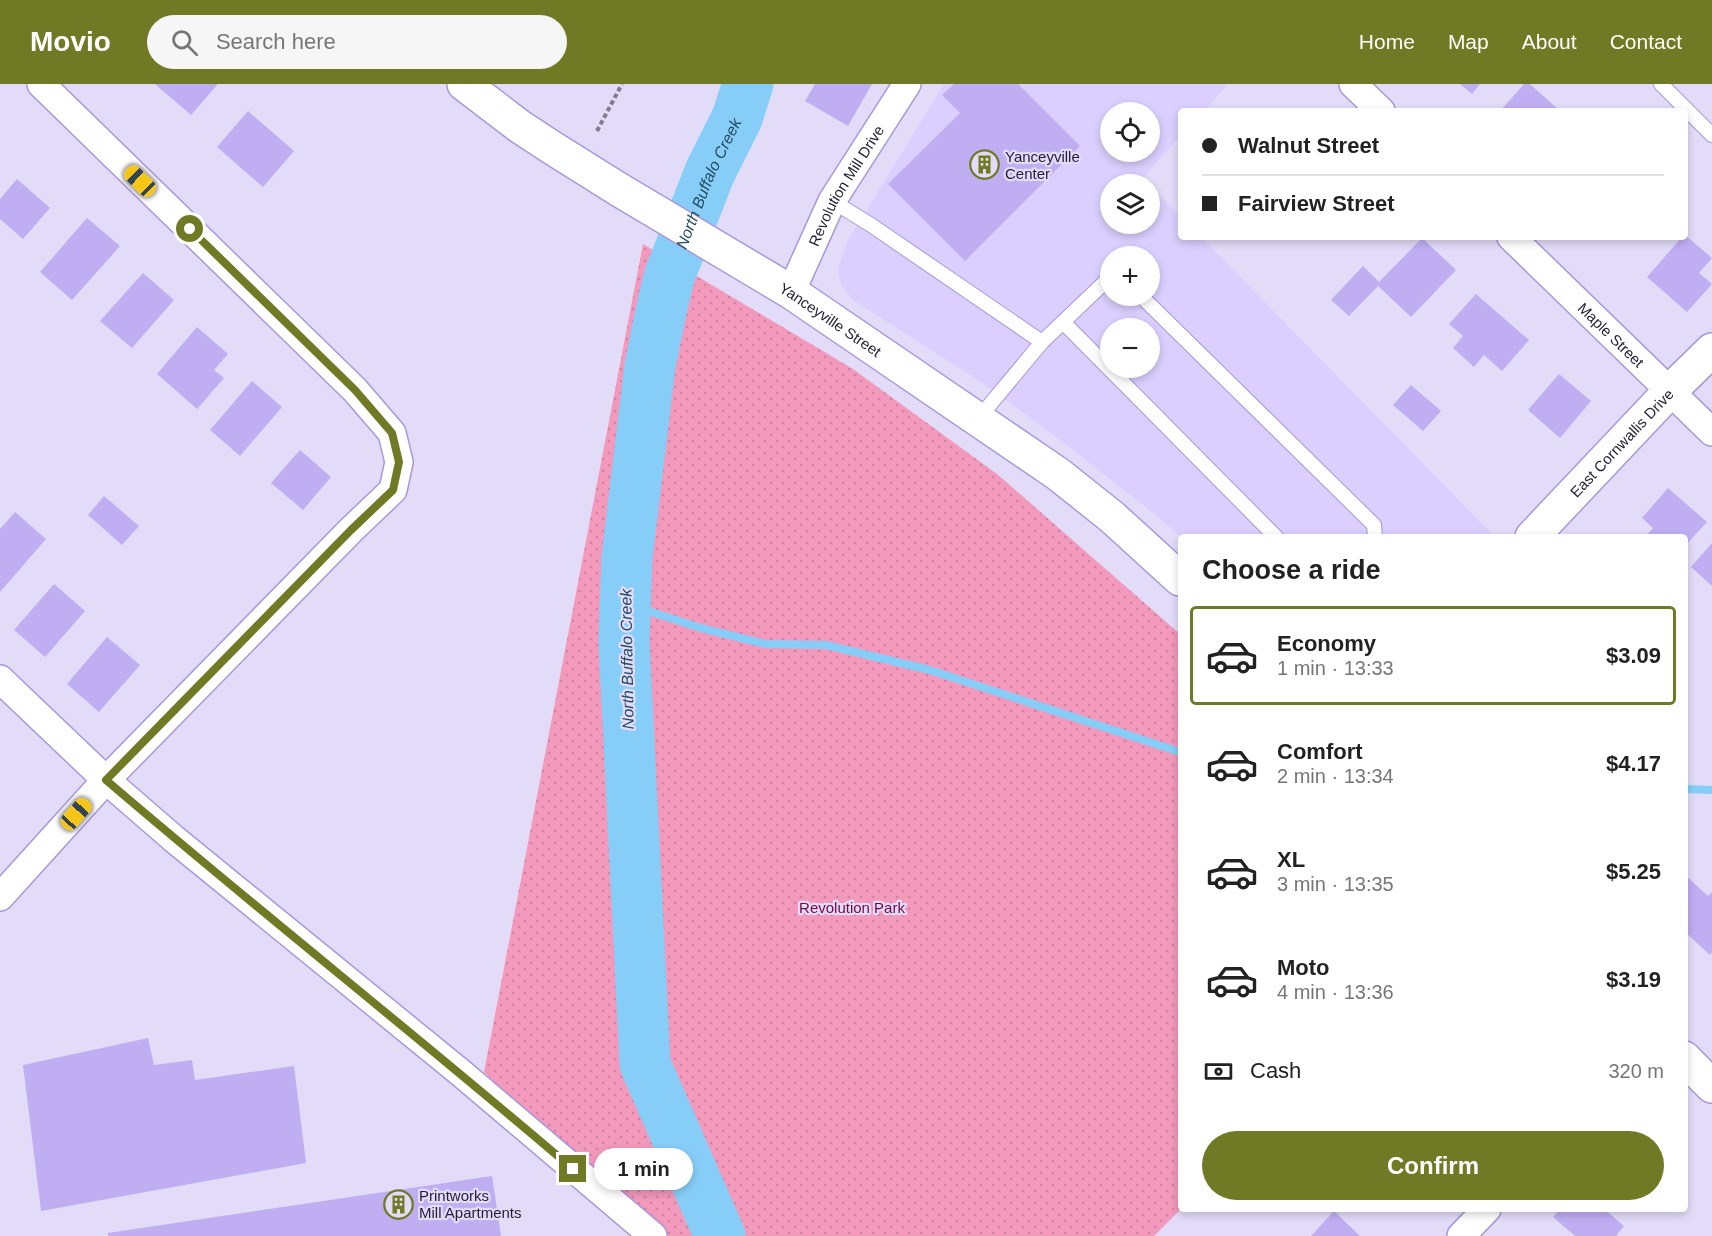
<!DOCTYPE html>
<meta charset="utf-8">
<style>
body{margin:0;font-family:Helvetica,sans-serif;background:#f6f6f6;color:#222;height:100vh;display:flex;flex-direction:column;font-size:22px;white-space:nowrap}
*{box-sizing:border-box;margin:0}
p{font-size:20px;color:#767676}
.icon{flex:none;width:33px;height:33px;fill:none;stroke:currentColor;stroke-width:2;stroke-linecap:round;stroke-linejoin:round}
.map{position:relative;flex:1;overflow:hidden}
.details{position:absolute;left:1178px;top:450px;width:510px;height:678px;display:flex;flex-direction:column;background:#fff;border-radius:6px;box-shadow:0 3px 9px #0003}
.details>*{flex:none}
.top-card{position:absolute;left:1178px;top:24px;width:510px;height:132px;border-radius:6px;box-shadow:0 3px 9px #0003;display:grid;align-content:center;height:132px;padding:0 24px;background:#fff}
.fabs{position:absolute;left:1100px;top:18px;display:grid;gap:12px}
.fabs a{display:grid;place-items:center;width:60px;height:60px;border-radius:50%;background:#fff;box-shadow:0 3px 9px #0003;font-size:30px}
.end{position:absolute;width:27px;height:27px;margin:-14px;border:8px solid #707a25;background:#fff;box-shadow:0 0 0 3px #fff}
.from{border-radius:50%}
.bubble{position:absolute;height:42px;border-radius:21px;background:#fff;box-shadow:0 3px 9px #0003;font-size:20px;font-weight:600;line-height:42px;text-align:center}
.car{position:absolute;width:18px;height:36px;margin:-18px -9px;border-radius:8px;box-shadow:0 0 4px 2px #0007;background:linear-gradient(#f5c518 24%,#345 0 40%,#f5c518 0 76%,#345 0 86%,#f5c518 0)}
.top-card b{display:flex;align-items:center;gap:21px;height:57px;font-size:22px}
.top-card b+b{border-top:2px solid #e0e0e0}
.top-card i{width:15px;height:15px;background:#222}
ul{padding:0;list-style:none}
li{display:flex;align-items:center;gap:18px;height:99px;margin:0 12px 9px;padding:0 12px;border:3px solid transparent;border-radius:6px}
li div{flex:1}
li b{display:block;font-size:22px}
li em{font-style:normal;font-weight:600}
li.selected{border-color:#707a25}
li>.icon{width:54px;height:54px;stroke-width:1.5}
h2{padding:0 24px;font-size:27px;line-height:72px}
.pay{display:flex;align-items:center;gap:15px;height:66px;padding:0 24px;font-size:22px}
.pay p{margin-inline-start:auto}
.button{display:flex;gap:12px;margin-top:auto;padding:12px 24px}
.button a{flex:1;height:69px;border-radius:36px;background:#707a25;color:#fff;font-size:24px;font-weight:600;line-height:69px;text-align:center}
header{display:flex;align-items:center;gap:36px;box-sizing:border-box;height:84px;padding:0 30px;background:#707a25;color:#fff}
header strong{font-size:28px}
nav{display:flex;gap:33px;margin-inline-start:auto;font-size:21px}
.search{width:420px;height:54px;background:#f6f6f6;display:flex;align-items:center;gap:15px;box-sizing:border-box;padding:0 21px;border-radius:33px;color:#767676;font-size:22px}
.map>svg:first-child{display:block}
</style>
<header>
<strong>Movio</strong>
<div class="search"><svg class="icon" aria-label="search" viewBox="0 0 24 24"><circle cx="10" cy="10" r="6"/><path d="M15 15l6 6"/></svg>Search here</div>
<nav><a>Home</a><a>Map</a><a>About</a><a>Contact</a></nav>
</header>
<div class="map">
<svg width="1712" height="1152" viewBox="0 0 1712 1152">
<defs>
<pattern id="park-dots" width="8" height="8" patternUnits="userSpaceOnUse" patternTransform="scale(1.5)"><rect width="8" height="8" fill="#f399bc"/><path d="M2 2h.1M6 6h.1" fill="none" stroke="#d083a2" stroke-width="1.8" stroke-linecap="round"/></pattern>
</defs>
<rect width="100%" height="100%" fill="#e3dcf9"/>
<path fill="#dacffe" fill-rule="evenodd" d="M944,0H1228L1204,27H1180V52L1143,94L1180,132V153H1201L1495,453H1181L1157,432L1059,355L984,300L853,216L841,201L838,185L847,158ZM1110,28H1149V68H1110ZM1110,100H1149V140H1110ZM1110,172H1149V212H1110ZM1110,244H1149V284H1110Z"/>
<polygon fill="url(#park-dots)" points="643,160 853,285 997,390 1180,550 1181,1125 1154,1152 654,1152 484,988"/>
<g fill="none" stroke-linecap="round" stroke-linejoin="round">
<g stroke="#86cef8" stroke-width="8">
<polyline points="627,520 701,544 766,560 826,561 930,586 1180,668"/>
<polyline points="1684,705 1712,706"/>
</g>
<path stroke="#86cef8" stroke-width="51" id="s1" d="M720,1152L645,980L624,558L627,473L650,282L660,232L669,193L710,88L737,34L748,0"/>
</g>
<g fill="#c0aef3">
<polygon points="155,0 218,0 191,31"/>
<polygon points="815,0 872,0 848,42 805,17"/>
<polygon points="954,0 1018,0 1080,62 965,177 888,100 960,29 942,11"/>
<polygon points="1460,0 1480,0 1472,10"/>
<polygon points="1524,0 1530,0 1560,27 1500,27"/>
<polygon points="248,27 294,67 263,103 217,63"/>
<polygon points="17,95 50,124 23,155 0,135 0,115"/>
<polygon points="87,134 120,162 72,216 40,188"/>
<polygon points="1684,150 1712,174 1699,189 1712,200 1687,228 1647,193 1682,153 1684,153"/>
<polygon points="1422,154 1456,186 1411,233 1378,202 1349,232 1331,216 1363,182 1379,198"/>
<polygon points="143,189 174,216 132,264 100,237"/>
<polygon points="1476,210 1529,256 1502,287 1484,271 1474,283 1453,264 1463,252 1449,240"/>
<polygon points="197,243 228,270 214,286 224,294 197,325 157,290"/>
<polygon points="1559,290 1591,317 1560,354 1528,326"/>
<polygon points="252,297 282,323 240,372 210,346"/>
<polygon points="1411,301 1441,327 1423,347 1393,321"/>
<polygon points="300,366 331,393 303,426 271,399"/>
<polygon points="1668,404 1707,438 1684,463 1684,453 1645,453 1653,444 1642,434"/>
<polygon points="104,412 139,442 122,461 88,431"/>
<polygon points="15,428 46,455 0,508 0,445"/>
<polygon points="1712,459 1712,502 1691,483"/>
<polygon points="54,500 85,527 45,573 14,546"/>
<polygon points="107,553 140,581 99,628 67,600"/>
<polygon points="1684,790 1708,812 1712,808 1712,868 1710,871 1684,847"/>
<polygon points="148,954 154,981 192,976 195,996 294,982 306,1079 41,1127 23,981"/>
<polygon points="492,1092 501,1152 108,1152 108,1149"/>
<polygon points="1560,1125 1604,1125 1624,1142 1616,1152 1575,1152 1553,1133"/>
<polygon points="1334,1127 1360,1152 1311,1152"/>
</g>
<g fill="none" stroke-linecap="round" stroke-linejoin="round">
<defs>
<g id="service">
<polyline points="1661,0 1712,51"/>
<polyline points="832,117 871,141 1042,258"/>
<polyline points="1141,212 1374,441 1375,453"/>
<polyline points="1063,238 1276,453"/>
<polyline points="978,335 1042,258 1106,197 1110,197"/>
</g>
<g id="minor">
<polyline points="1353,0 1381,27"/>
<path id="s2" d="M1511,153L1712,348"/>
<path id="s3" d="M791,208L832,117L907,0"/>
<polyline points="0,595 106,696 174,755 461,989 653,1152"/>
<polyline points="0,813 106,696 351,446 393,406 399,378 392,349 355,306 41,0"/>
<polyline points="1461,1152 1487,1125"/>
</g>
<g id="secondary">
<path id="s4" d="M464,0L519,42L551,63L618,105L791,208L1058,390L1112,433L1180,495"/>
<path id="s5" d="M1532,453L1670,307L1712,266"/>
<polyline points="1684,974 1712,1002"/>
</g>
</defs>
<use href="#service" stroke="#a997db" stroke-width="16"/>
<use href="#minor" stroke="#a997db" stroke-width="30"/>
<use href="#secondary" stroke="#a997db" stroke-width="36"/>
<polyline stroke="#817a95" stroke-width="4" stroke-dasharray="4.5 3" stroke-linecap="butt" points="597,47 622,0"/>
<use href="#service" stroke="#fff" stroke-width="14"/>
<use href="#minor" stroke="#fff" stroke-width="27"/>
<use href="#secondary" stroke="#fff" stroke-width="33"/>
</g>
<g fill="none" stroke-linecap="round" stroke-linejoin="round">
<path stroke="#707a25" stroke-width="8" d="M190,145L355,306L392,349L399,378L393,406L351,446L106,696C260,828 419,953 573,1085"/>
</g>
<defs>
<symbol id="building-ring" viewBox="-11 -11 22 22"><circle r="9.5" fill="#e3dcf9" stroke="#707a25" stroke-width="1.5"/><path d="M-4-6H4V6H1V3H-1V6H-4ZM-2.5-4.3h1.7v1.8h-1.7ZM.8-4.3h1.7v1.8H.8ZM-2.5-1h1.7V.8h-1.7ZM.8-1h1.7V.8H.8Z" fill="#707a25"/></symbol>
</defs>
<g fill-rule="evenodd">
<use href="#building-ring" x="968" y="64" width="33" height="33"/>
<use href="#building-ring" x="382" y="1104" width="33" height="33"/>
</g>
<g text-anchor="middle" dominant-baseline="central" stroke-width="4.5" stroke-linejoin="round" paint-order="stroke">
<g font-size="15" fill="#241d37" stroke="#e3dcf9" text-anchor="start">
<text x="1005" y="72">Yanceyville<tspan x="1005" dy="17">Center</tspan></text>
<text x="419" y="1111">Printworks<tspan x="419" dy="17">Mill Apartments</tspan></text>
</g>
<g font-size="15" fill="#241d37" stroke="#e3dcf9">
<text stroke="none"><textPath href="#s3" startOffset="120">Revolution Mill Drive</textPath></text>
<text stroke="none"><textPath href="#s4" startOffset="436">Yanceyville Street</textPath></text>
<text stroke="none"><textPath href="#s2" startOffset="140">Maple Street</textPath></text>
<text stroke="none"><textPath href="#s5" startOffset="130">East Cornwallis Drive</textPath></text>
</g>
<g font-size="15" fill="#760744" stroke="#e3dcf9">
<text x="852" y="823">Revolution Park</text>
</g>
<g font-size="16" font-style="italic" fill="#234b61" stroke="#e3dcf9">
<text stroke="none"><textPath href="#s1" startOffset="1080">North Buffalo Creek</textPath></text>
<text transform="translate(627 575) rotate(-91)">North Buffalo Creek</text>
</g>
</g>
</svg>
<div class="fabs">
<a><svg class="icon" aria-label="locate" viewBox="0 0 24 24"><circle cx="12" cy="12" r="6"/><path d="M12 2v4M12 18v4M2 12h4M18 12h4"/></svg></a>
<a><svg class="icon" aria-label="layers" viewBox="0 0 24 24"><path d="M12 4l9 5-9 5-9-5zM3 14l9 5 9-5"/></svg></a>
<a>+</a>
<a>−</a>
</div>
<i class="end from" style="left:190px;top:145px"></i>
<i class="end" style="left:573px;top:1085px"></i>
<div class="bubble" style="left:594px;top:1064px;width:99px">1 min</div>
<i class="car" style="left:140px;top:97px;rotate:314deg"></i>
<i class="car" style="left:76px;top:730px;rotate:42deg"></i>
<div class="top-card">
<b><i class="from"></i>Walnut Street</b>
<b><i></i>Fairview Street</b>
</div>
<section class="details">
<h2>Choose a ride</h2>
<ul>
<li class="selected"><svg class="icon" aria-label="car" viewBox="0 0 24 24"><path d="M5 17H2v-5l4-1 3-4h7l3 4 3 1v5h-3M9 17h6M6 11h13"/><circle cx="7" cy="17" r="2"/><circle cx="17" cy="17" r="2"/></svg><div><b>Economy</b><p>1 min · 13:33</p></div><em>$3.09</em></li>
<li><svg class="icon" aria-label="car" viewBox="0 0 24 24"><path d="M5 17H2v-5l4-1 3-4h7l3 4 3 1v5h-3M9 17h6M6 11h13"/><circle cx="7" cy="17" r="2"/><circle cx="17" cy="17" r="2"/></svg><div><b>Comfort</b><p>2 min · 13:34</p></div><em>$4.17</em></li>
<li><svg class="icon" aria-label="car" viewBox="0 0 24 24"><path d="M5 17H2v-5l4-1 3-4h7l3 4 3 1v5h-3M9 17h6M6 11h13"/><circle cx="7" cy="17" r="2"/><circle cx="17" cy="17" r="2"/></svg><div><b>XL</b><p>3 min · 13:35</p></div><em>$5.25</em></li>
<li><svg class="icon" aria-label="car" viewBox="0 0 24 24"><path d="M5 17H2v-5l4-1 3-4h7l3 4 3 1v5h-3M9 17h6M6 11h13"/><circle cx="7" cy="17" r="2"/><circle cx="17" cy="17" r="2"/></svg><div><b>Moto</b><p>4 min · 13:36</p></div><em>$3.19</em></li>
</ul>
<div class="pay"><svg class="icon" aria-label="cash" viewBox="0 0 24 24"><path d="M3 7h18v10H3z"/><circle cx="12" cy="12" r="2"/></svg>Cash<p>320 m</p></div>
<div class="button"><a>Confirm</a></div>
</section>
</div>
